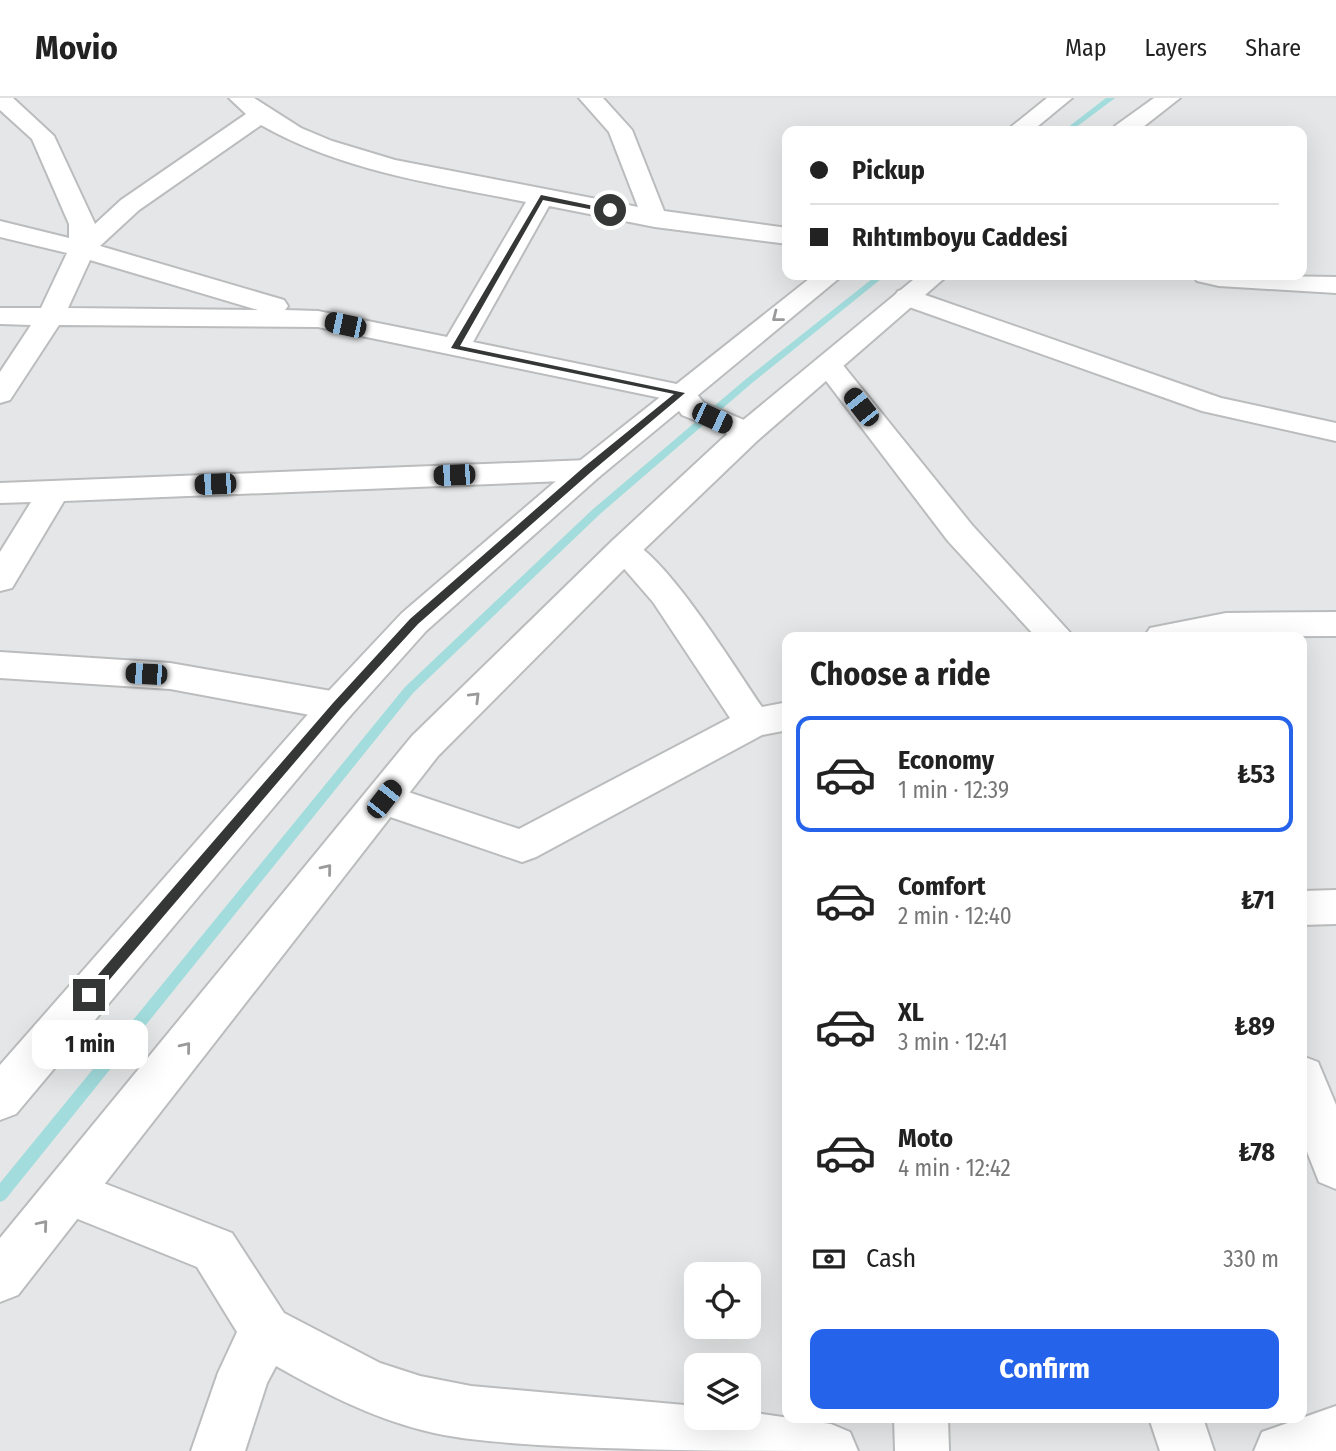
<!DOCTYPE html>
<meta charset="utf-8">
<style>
body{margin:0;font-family:"Fira Sans Condensed",sans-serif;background:#f6f6f6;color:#222;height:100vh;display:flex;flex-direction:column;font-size:26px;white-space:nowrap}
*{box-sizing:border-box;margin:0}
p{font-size:23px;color:#767676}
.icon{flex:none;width:38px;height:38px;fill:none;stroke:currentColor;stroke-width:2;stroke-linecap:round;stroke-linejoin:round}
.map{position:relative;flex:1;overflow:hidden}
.panel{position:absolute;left:782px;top:534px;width:525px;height:791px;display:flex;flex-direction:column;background:#fff;border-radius:14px;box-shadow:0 7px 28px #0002}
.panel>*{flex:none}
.hud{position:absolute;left:782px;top:28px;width:525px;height:154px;border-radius:14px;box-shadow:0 7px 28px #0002;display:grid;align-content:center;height:154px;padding:0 28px;background:#fff}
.fabs{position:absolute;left:684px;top:1164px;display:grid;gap:14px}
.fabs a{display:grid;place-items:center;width:77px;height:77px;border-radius:14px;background:#fff;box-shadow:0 7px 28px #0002;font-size:35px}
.end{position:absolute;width:32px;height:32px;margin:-16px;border:9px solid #353636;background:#fff;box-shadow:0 0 0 4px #fff}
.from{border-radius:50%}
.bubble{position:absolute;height:49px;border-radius:14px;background:#fff;box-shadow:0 7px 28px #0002;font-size:23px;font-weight:700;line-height:49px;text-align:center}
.car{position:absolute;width:21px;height:42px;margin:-21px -10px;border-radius:9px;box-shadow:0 0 5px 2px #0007;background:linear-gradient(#222 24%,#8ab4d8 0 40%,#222 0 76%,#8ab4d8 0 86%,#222 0)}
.hud b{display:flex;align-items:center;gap:24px;height:66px;font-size:26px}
.hud b+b{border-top:2px solid #e0e0e0}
.hud i{width:18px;height:18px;background:#222}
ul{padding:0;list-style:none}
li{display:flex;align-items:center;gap:21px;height:116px;margin:0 14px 10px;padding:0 14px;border:4px solid transparent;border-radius:14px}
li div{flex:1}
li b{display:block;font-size:26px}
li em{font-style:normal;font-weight:700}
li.selected{border-color:#2563eb}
li>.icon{width:63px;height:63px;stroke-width:1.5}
h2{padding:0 28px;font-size:32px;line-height:84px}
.pay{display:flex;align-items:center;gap:18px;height:77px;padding:0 28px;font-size:26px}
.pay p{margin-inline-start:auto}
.cta{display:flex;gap:14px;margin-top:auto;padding:14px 28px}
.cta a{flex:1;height:80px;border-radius:14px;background:#2563eb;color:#fff;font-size:28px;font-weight:700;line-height:80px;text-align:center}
header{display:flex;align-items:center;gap:42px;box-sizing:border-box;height:98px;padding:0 35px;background:#fff;border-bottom:2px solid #e0e0e0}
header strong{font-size:33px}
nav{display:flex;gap:38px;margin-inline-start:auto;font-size:24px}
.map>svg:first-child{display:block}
</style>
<header>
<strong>Movio</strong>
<nav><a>Map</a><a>Layers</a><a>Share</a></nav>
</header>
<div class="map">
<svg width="1336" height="1353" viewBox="0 0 1336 1353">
<rect width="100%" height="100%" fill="#e5e6e7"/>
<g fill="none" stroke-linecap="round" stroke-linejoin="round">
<g fill="#a2dcdd" fill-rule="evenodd">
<polygon points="1106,0 1115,0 1071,33 1063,33"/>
<polygon points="877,177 886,177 752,285 600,416 413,595 5,1102 0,1104 0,1085 405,589 592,412 746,281"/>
</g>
<defs>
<g id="minor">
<path d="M0,0H13L54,38L95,126L121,102L246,16L229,0H254L301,30L332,43L395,62L638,109L609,34L579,0H603L632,32L664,113L788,130V146L655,129L549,108L473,244L691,289L704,305L758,328L762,335L758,342L747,344L682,317L671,302L318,229L59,227L10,302L0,305V274L31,227L0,226V210H41L67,155L0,139V123L69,140V126L32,41L0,12ZM261,27C342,73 436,86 526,104L447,239L318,213L285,212L288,208L284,202L100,148L139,112ZM90,162L258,212L68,210Z"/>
<polygon points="1193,177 1336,179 1336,195 1219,188 1197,183"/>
<polygon points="908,191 1221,300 1336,325 1336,343 1202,313 898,205 894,199 898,193"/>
<polygon points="828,258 838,261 972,427 1074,539 1036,539 948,443 814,267 818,261"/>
<polygon points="588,362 599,365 604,372 599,379 588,382 64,403 12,490 0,493 0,454 31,404 0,405 0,385"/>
<path d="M624,440C663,451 736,572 762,609L788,604V632L762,637L536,759L522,764L370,712L364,701L370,690L384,686L519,731L730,620L653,504L607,451L612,443Z"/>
<polygon points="1336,514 1336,538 1144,539 1150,530 1226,515"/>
<polygon points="0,554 170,565 337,594 350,598 355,608 350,618 337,622 170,591 0,580"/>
<polygon points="1336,792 1336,826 1302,827 1302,793"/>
<polygon points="1302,958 1318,964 1336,1007 1336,1091 1319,1084 1302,1041"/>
<path d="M70,1072L232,1135L284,1215L380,1265L420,1278L471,1288L696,1308V1320H749V1314L831,1326L850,1334L858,1353C751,1353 645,1353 538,1347C499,1344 460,1342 422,1332C371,1319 322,1294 276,1268L267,1285L245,1353H191L218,1275L237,1234L197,1169L53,1111L46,1095L53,1079Z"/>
<polygon points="1336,1308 1336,1353 1254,1353 1262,1334"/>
<polygon points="894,1320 948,1320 949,1353 895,1353"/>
<polygon points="1149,1320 1203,1320 1214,1353 1160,1353"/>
</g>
<g id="tertiary">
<polygon points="1047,0 1072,0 1032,33 1006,33"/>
<polygon points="1154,0 1180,0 1138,33 1111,33 1115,28"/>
<polygon points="814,177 843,177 599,379 426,533 350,618 16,1016 0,1022 0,967 324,598 402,515 577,365"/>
<polygon points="919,177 948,177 758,342 636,459 438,658 18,1197 0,1204 0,1140 412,638 612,443 736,328"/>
</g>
</defs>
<use href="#minor" stroke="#bbbcbd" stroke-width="4"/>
<use href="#tertiary" stroke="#bbbcbd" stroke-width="4"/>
<use href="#minor" fill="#fff" fill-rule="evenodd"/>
<use href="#tertiary" fill="#fff" fill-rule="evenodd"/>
</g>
<defs><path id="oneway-chevron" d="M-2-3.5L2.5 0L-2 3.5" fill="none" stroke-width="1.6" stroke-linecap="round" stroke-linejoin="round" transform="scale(1.75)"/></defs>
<g stroke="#9a9a9a">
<use href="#oneway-chevron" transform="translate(777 219) rotate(142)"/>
<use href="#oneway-chevron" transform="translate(475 599) rotate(-45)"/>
<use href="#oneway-chevron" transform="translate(327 771) rotate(-51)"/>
<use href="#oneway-chevron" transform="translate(186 949) rotate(-51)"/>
<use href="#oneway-chevron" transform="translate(43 1127) rotate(-50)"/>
</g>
<polygon fill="#353636" points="541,97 613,112 610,115 543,102 460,248 685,295 591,374 418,526 341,610 93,901 84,901 84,893 333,605 410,521 584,369 674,296 451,250"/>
</svg>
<div class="fabs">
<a><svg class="icon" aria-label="locate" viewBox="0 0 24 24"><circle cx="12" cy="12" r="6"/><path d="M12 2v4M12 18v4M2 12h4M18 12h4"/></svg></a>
<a><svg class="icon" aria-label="layers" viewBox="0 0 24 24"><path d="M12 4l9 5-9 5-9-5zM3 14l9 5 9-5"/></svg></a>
</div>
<i class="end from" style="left:610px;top:112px"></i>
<i class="end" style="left:89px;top:897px"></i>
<div class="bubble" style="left:32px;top:922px;width:116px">1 min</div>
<i class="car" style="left:345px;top:227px;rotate:282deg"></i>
<i class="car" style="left:861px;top:309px;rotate:322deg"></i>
<i class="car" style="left:712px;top:320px;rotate:115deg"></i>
<i class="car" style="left:454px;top:377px;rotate:268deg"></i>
<i class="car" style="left:215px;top:386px;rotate:268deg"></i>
<i class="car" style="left:146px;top:576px;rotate:273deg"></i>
<i class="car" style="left:384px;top:701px;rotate:38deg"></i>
<div class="hud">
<b><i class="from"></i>Pickup</b>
<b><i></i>Rıhtımboyu Caddesi</b>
</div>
<section class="panel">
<h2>Choose a ride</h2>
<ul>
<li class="selected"><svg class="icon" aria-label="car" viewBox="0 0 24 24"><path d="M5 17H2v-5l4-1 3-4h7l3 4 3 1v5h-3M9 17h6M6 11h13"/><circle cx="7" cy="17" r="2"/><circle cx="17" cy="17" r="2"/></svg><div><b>Economy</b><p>1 min · 12:39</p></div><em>₺53</em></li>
<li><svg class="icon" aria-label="car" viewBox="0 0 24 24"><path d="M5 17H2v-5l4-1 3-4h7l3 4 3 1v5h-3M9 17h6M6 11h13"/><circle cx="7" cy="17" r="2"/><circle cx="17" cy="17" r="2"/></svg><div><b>Comfort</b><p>2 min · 12:40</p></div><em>₺71</em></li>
<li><svg class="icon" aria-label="car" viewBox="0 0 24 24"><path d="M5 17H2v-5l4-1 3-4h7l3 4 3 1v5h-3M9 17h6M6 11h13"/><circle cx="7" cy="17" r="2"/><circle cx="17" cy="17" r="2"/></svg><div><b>XL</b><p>3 min · 12:41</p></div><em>₺89</em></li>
<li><svg class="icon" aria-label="car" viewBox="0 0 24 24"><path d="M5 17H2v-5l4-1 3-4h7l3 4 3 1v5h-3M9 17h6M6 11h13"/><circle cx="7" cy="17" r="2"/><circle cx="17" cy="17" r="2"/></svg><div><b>Moto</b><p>4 min · 12:42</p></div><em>₺78</em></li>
</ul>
<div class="pay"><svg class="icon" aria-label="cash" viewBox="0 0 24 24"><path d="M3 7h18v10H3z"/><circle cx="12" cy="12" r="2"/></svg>Cash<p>330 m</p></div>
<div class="cta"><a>Confirm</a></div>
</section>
</div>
